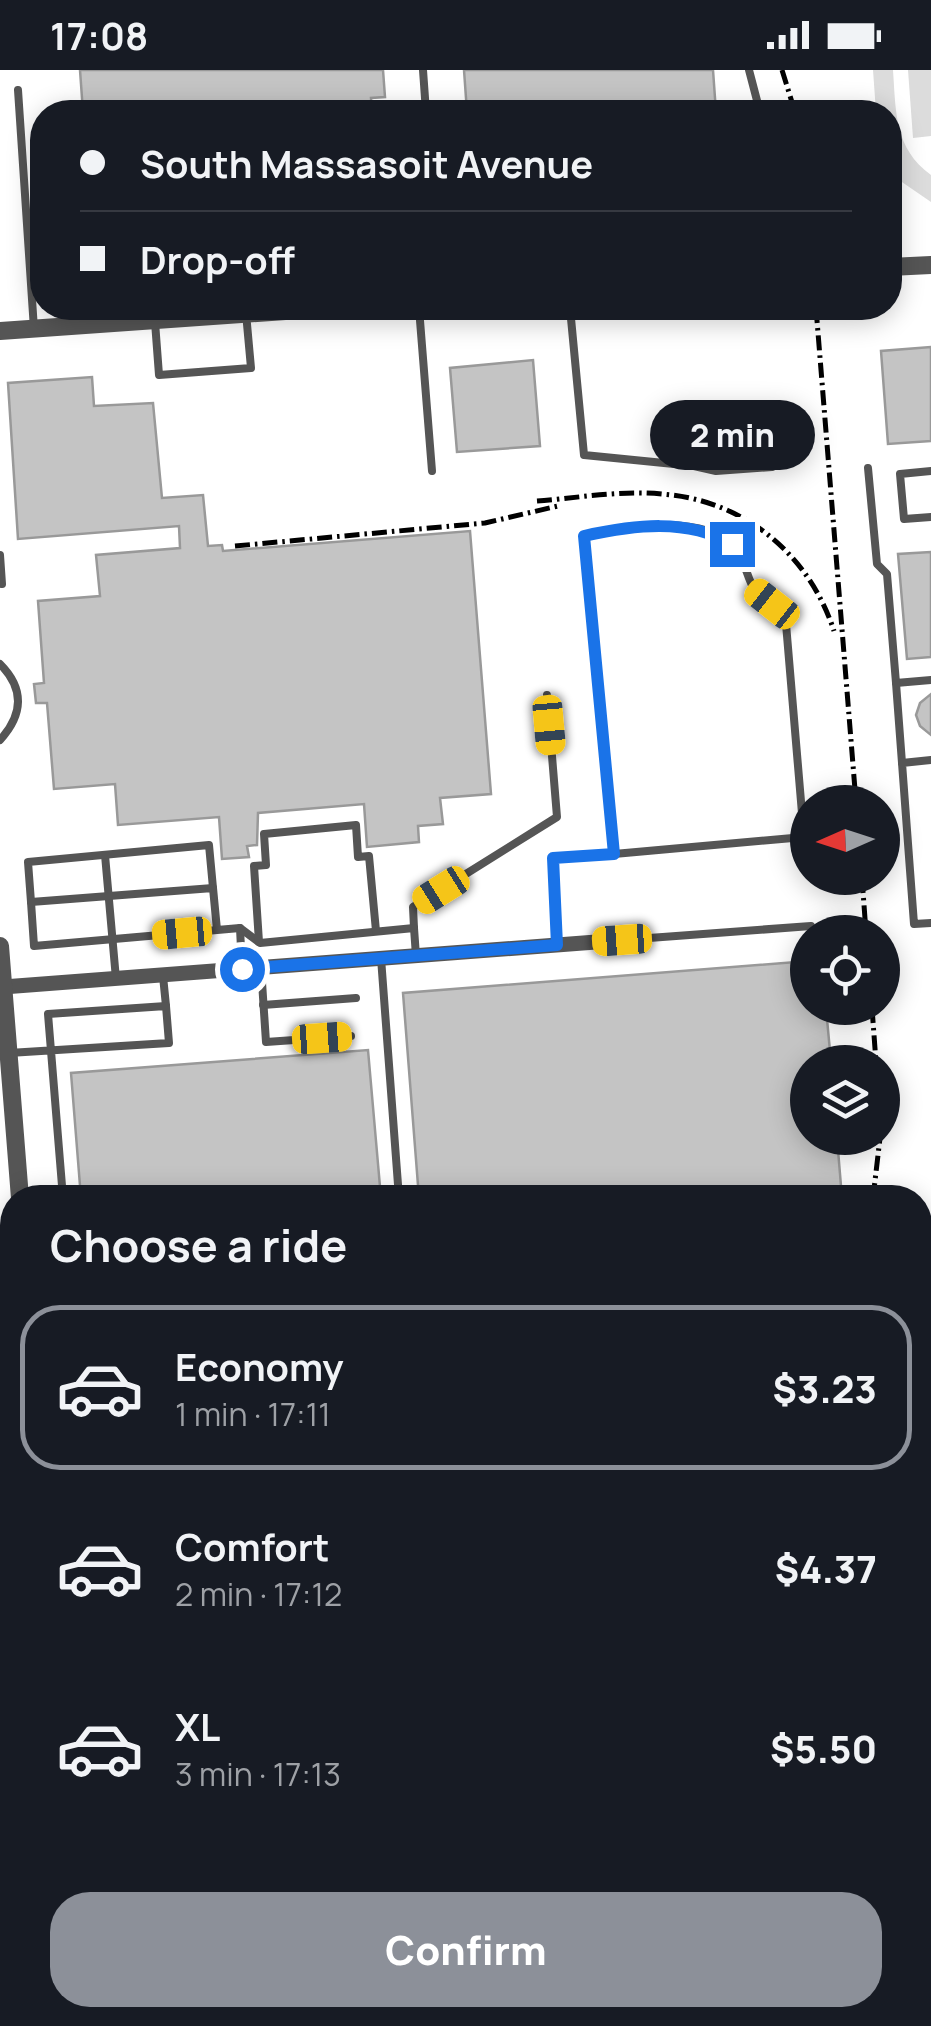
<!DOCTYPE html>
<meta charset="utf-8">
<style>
body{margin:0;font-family:Manrope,sans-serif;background:#20242c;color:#f1f3f6;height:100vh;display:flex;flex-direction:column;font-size:38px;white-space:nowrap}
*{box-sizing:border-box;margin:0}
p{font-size:32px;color:#9ea1a6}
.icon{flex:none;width:55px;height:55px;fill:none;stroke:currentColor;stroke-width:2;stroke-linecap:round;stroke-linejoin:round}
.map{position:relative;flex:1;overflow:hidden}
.sheet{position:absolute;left:0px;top:1115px;width:932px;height:842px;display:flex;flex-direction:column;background:#171b24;border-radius:40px 40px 0 0;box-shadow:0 5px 25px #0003}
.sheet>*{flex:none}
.banner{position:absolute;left:30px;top:30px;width:872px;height:220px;border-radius:40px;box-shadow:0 5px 25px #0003;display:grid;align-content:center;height:220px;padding:0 50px;background:#171b24}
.needle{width:65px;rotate:267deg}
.tools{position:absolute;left:790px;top:715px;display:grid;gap:20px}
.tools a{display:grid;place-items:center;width:110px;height:110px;border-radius:50%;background:#171b24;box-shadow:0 5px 25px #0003;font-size:50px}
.end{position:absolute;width:45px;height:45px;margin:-22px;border:12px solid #1a73e8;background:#fff;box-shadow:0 0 0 5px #fff}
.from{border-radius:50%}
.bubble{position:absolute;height:70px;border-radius:35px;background:#171b24;box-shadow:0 5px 25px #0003;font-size:32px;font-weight:800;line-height:70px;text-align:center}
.car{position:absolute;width:30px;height:60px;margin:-30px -15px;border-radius:12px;box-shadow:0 0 8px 2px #0007;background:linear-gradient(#f5c518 24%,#345 0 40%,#f5c518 0 76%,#345 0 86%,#f5c518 0)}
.banner b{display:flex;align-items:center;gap:35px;height:95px;font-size:38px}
.banner b+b{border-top:2px solid #363941}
.banner i{width:25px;height:25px;background:#f1f3f6}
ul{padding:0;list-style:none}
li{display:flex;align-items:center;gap:30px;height:165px;margin:0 20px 15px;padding:0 30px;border:5px solid transparent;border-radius:40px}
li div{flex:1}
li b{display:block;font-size:38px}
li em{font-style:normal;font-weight:800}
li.on{border-color:#8c9099}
li>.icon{width:90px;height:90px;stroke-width:1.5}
h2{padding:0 50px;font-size:45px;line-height:120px}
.button{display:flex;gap:20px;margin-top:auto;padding:20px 50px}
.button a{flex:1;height:115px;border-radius:40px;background:#8c9099;color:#fff;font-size:40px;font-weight:800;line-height:115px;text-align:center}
.status{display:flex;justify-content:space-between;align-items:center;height:70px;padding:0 50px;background:#171b24;direction:ltr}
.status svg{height:28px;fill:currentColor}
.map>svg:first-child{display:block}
</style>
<div class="status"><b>17:08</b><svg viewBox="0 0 49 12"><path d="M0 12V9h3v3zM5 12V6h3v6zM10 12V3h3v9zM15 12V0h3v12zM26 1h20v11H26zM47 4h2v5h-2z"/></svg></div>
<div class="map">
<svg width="931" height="1956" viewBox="0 0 931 1956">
<rect width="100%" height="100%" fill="#fff"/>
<g fill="#dcdcdc">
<path d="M873,0H893C896,42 894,78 931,105V132L899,110L902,148L890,149V42H876Z"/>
<polygon points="908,0 931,0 931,66 913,68"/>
</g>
<g fill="#c4c4c4" stroke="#999" stroke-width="2.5">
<polygon points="80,0 383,0 385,27 371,28 372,42 83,42"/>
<polygon points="464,0 713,0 716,42 467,42"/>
<polygon points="931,277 931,371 888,374 881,281"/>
<polygon points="533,290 540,376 457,382 450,298"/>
<polygon points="92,307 94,336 153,333 162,428 203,425 208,476 222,475 223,481 470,461 491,724 440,728 443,754 418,756 419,772 367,777 364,734 258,743 257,775 247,776 249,787 222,789 219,747 118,755 115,714 54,719 47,633 36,633 34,614 44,613 38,531 100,526 96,485 180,478 179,456 18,469 8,313"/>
<polygon points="931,482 931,587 907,589 898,484"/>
<polygon points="931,624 931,665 920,656 916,645 920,633"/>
<polygon points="808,891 808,938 826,938 831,992 808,992 808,1068 837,1068 842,1128 419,1128 403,923"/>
<polygon points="368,980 381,1128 81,1128 71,1003"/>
<polygon points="9,1832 12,1956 0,1956 0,1833"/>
</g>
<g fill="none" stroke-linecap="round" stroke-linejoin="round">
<g stroke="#555" stroke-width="8">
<polyline points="423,0 426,42"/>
<polyline points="749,0 760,42"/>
<polyline points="18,20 34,259"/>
<polyline points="32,195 42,179"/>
<polyline points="419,238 432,401"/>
<polyline points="570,238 584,385 694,396 716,401 772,397"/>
<polyline points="155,252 159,305 251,298 246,243"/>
<polyline points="868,398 877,494 887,504 896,613 931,610"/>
<polyline points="931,401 900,404 904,449 931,447"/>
<polyline points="0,485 2,514"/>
<path d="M0,594C25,619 23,645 0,670"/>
<polyline points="896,613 902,693"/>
<polyline points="931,690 902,693 914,854 931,853"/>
<polyline points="105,785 116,909"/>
<polyline points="31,832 28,792 209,775 213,818"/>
<polyline points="240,858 242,899"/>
<polyline points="414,858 413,837 557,747 547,625"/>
<polyline points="217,860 213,818 31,832 34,876 240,858 260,873 414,858 416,886"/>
<polyline points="622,870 811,856"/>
<polyline points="259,872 254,796 266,795 264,764 356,755 358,787 369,786 376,861"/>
<path d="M557,875L553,788L614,784L584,466C624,457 704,443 734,477C745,490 746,505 754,519C760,529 775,536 785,542L804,767L614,784"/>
<polyline points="381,888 399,1128"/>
<polyline points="261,897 266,972 351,966"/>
<polyline points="163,906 166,936"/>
<polyline points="263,935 356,928"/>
<polyline points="9,983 169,973 166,936 48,944 63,1128"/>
<polyline points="0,1262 12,1259"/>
<polyline points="0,1411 12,1410"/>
<polyline points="0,1443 12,1589"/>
<polyline points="0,1768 12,1767"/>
<polyline points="315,1945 316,1956"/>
<polyline points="358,1945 359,1956"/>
<polyline points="398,1945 399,1956"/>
<polyline points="624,1945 625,1956"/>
<polyline points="654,1945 655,1956"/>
</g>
<polyline stroke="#555" stroke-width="15" points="3,917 622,870"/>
<g stroke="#555" stroke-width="18">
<polyline points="890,197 931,195"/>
<polyline points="0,261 328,238"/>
<polyline points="0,876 20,1128"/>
<polyline points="87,1945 88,1956"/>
</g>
<g stroke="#000" stroke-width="5" stroke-dasharray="15 5 2.5 5" stroke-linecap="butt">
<polyline points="782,0 795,42"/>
<polyline points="816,238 856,732"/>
<path d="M537,431C578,428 621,420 662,424C744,430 809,484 834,561"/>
<polyline points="235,476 485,453 558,436"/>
<polyline points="862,808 866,862"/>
<polyline points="872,938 876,992"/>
<polyline points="873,1128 880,1068"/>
<polyline points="874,1945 875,1956"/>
<polyline points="913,1945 914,1956"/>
</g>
</g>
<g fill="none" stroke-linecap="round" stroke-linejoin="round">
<path stroke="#1a73e8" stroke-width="12" d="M242,899L557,875L553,788L614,784L584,466C634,455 687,448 732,474"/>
</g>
</svg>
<div class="tools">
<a><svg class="needle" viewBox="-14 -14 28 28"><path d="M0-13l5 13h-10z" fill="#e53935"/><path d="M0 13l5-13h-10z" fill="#9ea1a6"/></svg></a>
<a><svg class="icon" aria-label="locate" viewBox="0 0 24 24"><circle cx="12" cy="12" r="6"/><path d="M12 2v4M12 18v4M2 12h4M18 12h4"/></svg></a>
<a><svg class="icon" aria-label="layers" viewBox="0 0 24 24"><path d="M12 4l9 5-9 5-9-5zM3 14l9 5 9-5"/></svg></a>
</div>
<i class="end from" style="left:242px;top:899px"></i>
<i class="end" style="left:732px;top:474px"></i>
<div class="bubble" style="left:650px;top:330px;width:165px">2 min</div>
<i class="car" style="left:772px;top:534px;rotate:308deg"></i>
<i class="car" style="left:549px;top:655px;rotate:175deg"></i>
<i class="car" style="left:441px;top:820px;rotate:238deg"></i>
<i class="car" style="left:182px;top:863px;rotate:265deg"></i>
<i class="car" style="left:622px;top:870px;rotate:266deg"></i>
<i class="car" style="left:322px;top:968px;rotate:86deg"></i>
<div class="banner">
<b><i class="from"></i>South Massasoit Avenue</b>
<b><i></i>Drop-off</b>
</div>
<section class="sheet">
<h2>Choose a ride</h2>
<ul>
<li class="on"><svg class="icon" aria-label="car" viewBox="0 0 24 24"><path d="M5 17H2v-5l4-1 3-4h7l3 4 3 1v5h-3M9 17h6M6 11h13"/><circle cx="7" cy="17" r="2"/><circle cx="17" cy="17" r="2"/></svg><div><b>Economy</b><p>1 min · 17:11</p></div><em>$3.23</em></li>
<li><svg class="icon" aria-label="car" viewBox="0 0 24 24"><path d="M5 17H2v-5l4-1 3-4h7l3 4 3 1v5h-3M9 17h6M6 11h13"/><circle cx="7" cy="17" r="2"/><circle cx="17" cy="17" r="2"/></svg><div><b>Comfort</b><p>2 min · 17:12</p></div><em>$4.37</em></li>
<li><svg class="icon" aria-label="car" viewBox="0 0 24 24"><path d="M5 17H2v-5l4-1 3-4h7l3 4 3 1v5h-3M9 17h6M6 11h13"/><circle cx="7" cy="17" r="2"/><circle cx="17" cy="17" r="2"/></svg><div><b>XL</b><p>3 min · 17:13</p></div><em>$5.50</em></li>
</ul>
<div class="button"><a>Confirm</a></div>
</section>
</div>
